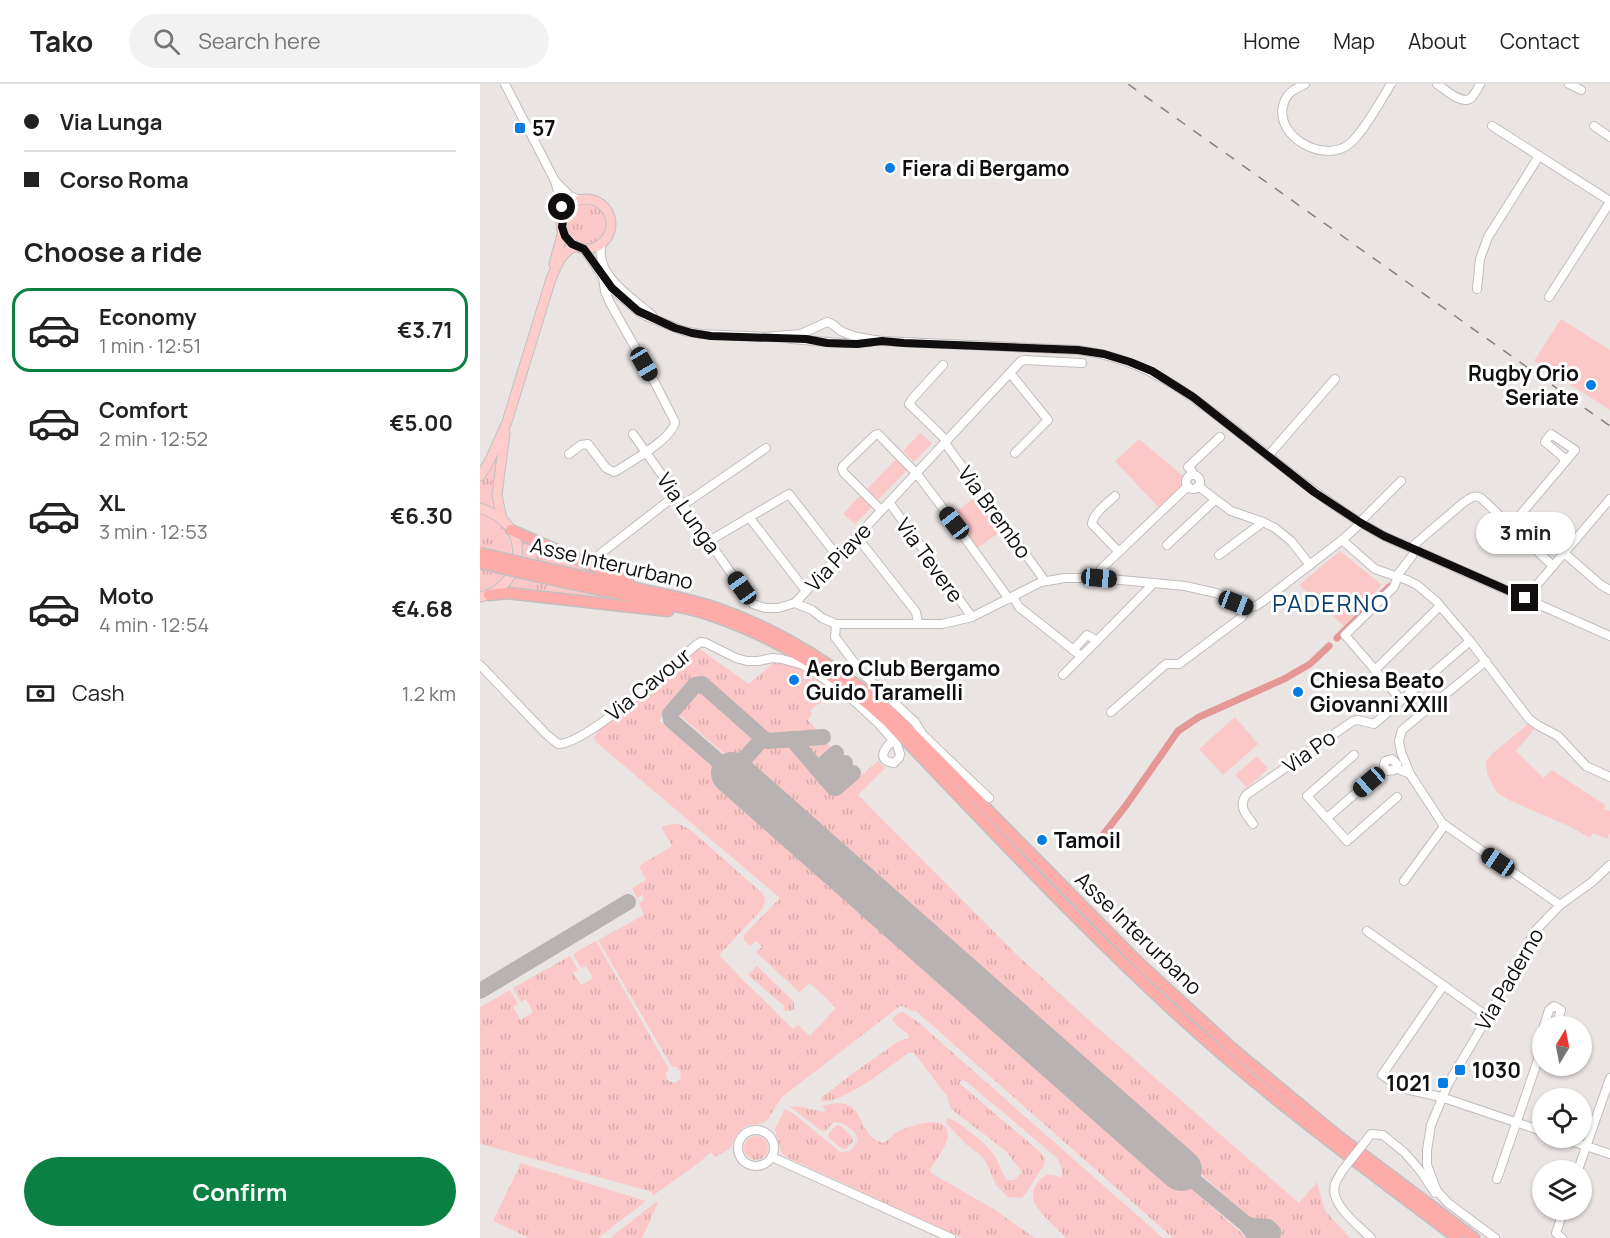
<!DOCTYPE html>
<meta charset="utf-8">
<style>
body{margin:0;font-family:Manrope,sans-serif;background:#f2f2f2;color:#222;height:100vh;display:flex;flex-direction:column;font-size:22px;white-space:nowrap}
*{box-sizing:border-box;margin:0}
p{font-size:20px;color:#767676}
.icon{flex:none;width:33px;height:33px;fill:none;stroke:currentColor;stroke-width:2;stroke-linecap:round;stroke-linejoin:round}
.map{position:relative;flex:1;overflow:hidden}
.side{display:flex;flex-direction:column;background:#fff;width:480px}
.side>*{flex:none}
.banner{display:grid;align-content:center;height:132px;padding:0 24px;background:#fff}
.needle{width:39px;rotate:10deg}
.buttons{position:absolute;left:1052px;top:932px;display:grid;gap:12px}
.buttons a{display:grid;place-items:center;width:60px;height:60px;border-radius:50%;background:#fff;box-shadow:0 2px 4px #0004;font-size:30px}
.end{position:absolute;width:27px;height:27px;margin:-14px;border:8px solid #100e0e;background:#fff;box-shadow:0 0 0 3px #fff}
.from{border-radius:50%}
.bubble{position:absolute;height:42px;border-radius:21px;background:#fff;box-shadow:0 2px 4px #0004;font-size:20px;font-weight:700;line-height:42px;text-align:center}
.car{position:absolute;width:18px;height:36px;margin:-18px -9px;border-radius:8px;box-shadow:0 0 4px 2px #0007;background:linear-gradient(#222 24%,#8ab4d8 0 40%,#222 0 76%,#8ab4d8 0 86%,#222 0)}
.banner b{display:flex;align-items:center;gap:21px;height:57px;font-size:22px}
.banner b+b{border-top:2px solid #e0e0e0}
.banner i{width:15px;height:15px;background:#222}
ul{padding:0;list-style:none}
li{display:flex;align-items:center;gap:18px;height:84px;margin:0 12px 9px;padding:0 12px;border:3px solid transparent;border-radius:18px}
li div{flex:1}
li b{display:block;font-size:22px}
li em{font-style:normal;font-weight:700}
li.selected{border-color:#0b8043}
li>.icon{width:54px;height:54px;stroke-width:1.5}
h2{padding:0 24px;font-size:27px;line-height:72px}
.pay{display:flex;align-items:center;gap:15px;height:66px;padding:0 24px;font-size:22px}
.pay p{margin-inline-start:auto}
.button{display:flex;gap:12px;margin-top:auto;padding:12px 24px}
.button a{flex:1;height:69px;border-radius:36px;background:#0b8043;color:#fff;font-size:24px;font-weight:700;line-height:69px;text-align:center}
header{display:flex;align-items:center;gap:36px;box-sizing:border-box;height:84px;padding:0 30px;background:#fff;border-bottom:2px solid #e0e0e0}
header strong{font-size:28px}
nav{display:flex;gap:33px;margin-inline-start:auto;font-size:21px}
.search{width:420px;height:54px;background:#f2f2f2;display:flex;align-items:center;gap:15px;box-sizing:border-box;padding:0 21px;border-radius:33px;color:#767676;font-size:22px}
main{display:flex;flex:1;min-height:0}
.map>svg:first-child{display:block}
</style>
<header>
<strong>Tako</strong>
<div class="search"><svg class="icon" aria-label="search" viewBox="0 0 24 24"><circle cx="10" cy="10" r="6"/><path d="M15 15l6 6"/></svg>Search here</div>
<nav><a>Home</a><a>Map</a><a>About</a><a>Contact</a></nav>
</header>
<main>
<section class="side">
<div class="banner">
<b><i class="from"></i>Via Lunga</b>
<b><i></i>Corso Roma</b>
</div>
<h2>Choose a ride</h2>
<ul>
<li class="selected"><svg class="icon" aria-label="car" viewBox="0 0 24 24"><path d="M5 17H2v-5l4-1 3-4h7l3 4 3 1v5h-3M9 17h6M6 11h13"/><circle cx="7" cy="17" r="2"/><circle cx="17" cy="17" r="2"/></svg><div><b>Economy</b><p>1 min · 12:51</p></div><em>€3.71</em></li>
<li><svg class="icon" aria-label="car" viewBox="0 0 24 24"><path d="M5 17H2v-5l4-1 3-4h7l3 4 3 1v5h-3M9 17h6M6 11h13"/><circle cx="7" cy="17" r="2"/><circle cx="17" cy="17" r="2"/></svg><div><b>Comfort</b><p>2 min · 12:52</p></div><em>€5.00</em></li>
<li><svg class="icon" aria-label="car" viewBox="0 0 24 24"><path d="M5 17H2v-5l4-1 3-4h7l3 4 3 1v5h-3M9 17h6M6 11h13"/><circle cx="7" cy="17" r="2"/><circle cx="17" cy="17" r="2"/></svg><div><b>XL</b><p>3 min · 12:53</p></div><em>€6.30</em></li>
<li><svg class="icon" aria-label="car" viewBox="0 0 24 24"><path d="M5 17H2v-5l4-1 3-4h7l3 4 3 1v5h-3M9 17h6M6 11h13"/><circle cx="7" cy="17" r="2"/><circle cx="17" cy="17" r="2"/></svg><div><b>Moto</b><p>4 min · 12:54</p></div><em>€4.68</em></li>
</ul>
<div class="pay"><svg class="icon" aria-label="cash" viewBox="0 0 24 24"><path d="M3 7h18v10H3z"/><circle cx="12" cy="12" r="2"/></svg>Cash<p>1.2 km</p></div>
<div class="button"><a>Confirm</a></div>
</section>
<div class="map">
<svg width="1130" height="1154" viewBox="0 0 1130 1154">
<defs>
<pattern id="grass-tufts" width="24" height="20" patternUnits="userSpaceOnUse" patternTransform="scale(1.5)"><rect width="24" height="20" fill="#fbc8c7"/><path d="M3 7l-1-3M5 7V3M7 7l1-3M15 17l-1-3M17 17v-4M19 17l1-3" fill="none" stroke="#d6abaa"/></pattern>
</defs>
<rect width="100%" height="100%" fill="#eae4e3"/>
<g fill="url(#grass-tufts)">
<circle cx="107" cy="140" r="20"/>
<polygon points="19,367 16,427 0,420 0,396"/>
<path d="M0,429C20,438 30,447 32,470L20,467V469L0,464Z"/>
<polygon points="42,456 133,494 56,477 56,475 41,471"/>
<polygon points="0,483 26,489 16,501 0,508"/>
<polygon points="35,493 48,494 152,518 30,505 29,501"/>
<path d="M218,564L269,600L296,577L322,584L346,600L344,603L355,610L348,616L345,615L330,626L332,630L328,636L340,650L296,654L287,652L218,592L179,636L767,1154H693L436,927C430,928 426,922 420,922L302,1013L288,1035L283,1039L269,1041L263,1044L257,1050L251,1063L248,1066L235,1073L232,1069H230L220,1078L174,1111L172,1110V1108L0,1060V923L30,906L38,920L33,923L41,936L53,928L46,915L41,918L33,904L90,872L98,886L93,889L101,901L113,894L106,882L101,884L93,870L116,857L189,985L186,989L187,996L194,999L201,995L200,987L196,983H192L118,856L164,831L159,819L164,816L162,811L157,814L152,804L166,796L159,782L192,762L181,743C197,738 200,739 213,748L282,809L285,814L283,824L239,871L259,892L313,945L318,941L330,952L356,924L330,899L319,908L276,868L282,863L276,857L270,862L264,856V851L300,814L116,658L114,653L120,645Z"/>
<path d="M220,604L270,649C276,662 263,670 255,679L197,629L198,625L216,605Z"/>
<polygon points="345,656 354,667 341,678 335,678 319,658"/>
<path d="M311,659L354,710L375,692L378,694L398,677L405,684L378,711L538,872L610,937L819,1119L837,1098L845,1127L870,1154H798L799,1146L793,1137L785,1135L776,1138L773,1136L262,686C263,680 265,678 269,674C284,658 291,661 311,659Z"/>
<polygon points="277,882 314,918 314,925 311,927 305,927 303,925 304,922 268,891"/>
<path d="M423,928L438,938L683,1154H586C573,1138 538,1118 560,1096C567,1088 574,1091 582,1094V1085L577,1074L487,998L482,996L479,999L560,1068L565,1074L564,1081L544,1112L541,1114L528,1113L516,1101L506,1078L499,1070L487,1061L466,1039L467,1034C480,1037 509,1062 516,1074C520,1082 522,1089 527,1096H534L542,1088L526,1067L471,1025L467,1012L434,969H429C411,981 362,1021 341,1017V1014L372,990L419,957L429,954L428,950L417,942L412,935L418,929Z"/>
<path d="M356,1019C388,1019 375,1052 404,1059C409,1056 413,1050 419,1047C432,1041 474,1027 467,1056C464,1067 456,1075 450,1085L451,1089L512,1124L555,1154H482L306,1073L301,1068L295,1045L305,1025L314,1030L360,1068L370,1067C373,1063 378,1059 377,1054C376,1046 362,1037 354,1038L345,1047H342L309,1022L322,1023L343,1028L346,1026L342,1022Z"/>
<polygon points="357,1041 361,1042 373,1054 373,1057 366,1065 361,1064 348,1053 349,1049"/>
<circle cx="276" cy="1064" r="12"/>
<polygon points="41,1079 44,1080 166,1117 118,1154 49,1154 13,1137"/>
<polygon points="176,1118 178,1119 162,1154 130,1154"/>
</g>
<g fill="#fbc8c7">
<polygon points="1081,235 1130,266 1130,326 1054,277"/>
<polygon points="440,349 452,359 434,378 423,367"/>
<polygon points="659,355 703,392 701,398 702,403 680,425 635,377"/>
<polygon points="417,374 428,385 398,416 387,405"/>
<polygon points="499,410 524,445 496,465 472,431"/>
<polygon points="381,411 393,422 375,440 363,430"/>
<polygon points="860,467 902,501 864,542 819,501"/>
<polygon points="755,633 778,660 743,691 719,665"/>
<polygon points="1048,640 1056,643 1036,667 1063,694 1072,686 1125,721 1124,725 1130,727 1130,749 1127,755 1113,749 1110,754 1091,743 1031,717 1017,709 1007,690 1006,677 1013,669"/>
<polygon points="777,672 788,685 767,704 755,691"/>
</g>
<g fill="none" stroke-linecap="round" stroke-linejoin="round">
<g stroke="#e59796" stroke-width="7">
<polyline points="857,554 909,503"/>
<polyline points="620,755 647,720 698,647 719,633 804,595 830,580 849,562"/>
</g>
<g stroke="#b8b2b2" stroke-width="16">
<polyline points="283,654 252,689 191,636 190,630 215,601 222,600 283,654 288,657 343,653"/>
<polyline points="312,655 354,704 356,704 373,689"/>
<polyline points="337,685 339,684 356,669"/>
<polyline points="345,694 347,694 365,679"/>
<polyline points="0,907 148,818"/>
<polyline points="701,1086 766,1140 777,1154"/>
<polyline points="766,1140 773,1142 788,1143 793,1148 792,1154"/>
</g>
<polyline stroke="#b8b2b2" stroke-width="42" points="252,689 701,1086"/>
<defs>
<g id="minor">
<polyline points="25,0 75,97 84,129"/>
<path d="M825,0C820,3 813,5 809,10C806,13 804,18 803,22C796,53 843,79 868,61C882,51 901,16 911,0"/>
<path d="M957,0C965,5 983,23 992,13C995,10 998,4 1000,0"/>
<polyline points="1089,0 1101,6"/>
<polyline points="1012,42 1130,117"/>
<polyline points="1114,42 1130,53"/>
<polyline points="75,97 90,112 99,116"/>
<path d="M122,159C113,190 151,213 172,231"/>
<polyline points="104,165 127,199 134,207 158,227 166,232 204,247 221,250 287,253"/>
<polyline points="997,205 1000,175 1008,153 1059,72"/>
<polyline points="1069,213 1130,118"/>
<path d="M283,253L321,250L347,238C354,239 356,245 363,248C375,254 389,255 402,257L598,266C669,275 712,312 767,355C812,390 855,426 906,453L1130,552"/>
<path d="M311,255C338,257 364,261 391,258"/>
<polyline points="463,281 433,314 429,320 467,357"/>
<polyline points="530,289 568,336 535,369"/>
<polyline points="153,350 273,520 285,524 298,524 315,519 332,526 342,534 356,540 462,540 492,533 561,498 585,494 619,494 705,502 736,509 767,523 776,522 782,518 862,456 881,439 883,435 921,397"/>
<polyline points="465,359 565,497"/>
<path d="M89,370L101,361L108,360L126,384L134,388L138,386C153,376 192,355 195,338L175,299L129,217L125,207L123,194"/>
<polyline points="788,372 855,295"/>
<polyline points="711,391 712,387 708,383 740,353"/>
<circle cx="713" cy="398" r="7"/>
<polyline points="718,402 751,427 783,438 795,444 811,457 830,481"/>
<path d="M635,412C627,420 614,428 612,440L638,467"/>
<polyline points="409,418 492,533"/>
<polyline points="203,421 286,364"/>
<polyline points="401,426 364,389 362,385 363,382 395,351 398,350 437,390 474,439 529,515"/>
<polyline points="269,433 326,507"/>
<polyline points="1031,442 1085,378 1083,373 1065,358 1071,350 1095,366 1085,378"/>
<polyline points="377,453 436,528 438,539"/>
<polyline points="862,456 895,485 927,496 937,501 956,517 990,557 1049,635 1059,642 1078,652 1106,682 1130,693"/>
<polyline points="229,457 309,410 358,473"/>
<polyline points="687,461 735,416"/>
<path d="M932,465L935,460L983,419C989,415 994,410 1001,414L1073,482"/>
<polyline points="1084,469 1121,501 1130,506"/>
<polyline points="120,470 196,411"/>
<polyline points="739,471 783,438"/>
<polyline points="619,494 621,485 708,402"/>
<polyline points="533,513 539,523 601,572"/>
<polyline points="1045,515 1130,415"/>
<polyline points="315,519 541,277 545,276 602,279"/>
<polyline points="356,540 355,553 382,589 435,638 443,651 509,714"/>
<polyline points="593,566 607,551 616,556"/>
<polyline points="1006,577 922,646 919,657 921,668 930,690 962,739 1080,821"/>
<path d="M0,581L66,650L78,660C105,661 192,582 216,561L221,558L226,559L256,574L267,577H278L293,574L302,575L323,581L336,589L372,615L398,639L417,661L420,670L419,674L414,679C396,677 404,664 413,657"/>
<polyline points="895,586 960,522"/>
<polyline points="583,591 674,499"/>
<polyline points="921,616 865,551 914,503 919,489 932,472"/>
<polyline points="631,628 686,580 699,580 762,533 767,523"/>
<polyline points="874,671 827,712 867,757 917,713"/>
<polyline points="916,684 914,686 907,687 904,681 905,677 912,675 917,680 916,684 930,690"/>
<polyline points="847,734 905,684"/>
<path d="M773,740C766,730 758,723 766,711L873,637L878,636L894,640L990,557"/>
<polyline points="924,797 965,741"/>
<polyline points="887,847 1008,933"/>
<polyline points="963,902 902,991 921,1004 961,1013 1062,1047"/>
<polyline points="1064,942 1069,926 1074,922 1081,926 1076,942"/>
<circle cx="276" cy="1064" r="18"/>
<polyline points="1079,1053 1130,1070"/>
<polyline points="884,1059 891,1050 903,1051 925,1069 942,1089 955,1109"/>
<polyline points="292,1073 471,1154"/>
<polyline points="1098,1086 1130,994"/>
<path d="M862,1087C860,1091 857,1095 855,1100C849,1120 878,1141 891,1154"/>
<polyline points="1017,1095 1062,964"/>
<polyline points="1015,1154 968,1119 957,1107 947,1081 947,1066 951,1041 968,1000 1006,936 1056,846 1080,821 1112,798 1130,781"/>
<polyline points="1082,1154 1076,1149 1084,1125"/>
</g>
<g id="major">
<circle cx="106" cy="140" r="25"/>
<polyline points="74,180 83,147"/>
<path d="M0,392L9,378L27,338L71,195C77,181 81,169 95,162"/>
<path d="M0,424C12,428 23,434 30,444C49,471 30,507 0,513"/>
<polyline points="22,435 17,411 25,349"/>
</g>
<g id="highway">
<polyline points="31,446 134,491 148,496"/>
<path d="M57,482C91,490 126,497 160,505C186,511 213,516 239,525C305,548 362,586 414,631L659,879L753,965L858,1052L994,1154"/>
<path d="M56,492C94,500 133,509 172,517C191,522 211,524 230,531C293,552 360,592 408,638C510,744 610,853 720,951C802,1024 890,1088 977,1154"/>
<polyline points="9,511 27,509 188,527"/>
</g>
</defs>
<use href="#minor" stroke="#c2bcbb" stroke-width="10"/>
<use href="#major" stroke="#c1c0c0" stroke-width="11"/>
<use href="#highway" stroke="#c1c0c0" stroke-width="13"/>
<use href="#minor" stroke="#fff" stroke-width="8"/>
<use href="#major" stroke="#fecdcb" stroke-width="9"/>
<use href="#highway" stroke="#feaba9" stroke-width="10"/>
<polyline stroke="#858180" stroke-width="1.5" stroke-dasharray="10 10" stroke-linecap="butt" points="648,0 1130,342"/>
<defs>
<polyline id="minor-bridge" points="862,1087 884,1059"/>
<g id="highway-bridge">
<polyline points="0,469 57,482"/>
<polyline points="0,479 56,492"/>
</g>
</defs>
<use href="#minor-bridge" stroke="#c2bcbb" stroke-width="10" stroke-linecap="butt"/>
<use href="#highway-bridge" stroke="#c1c0c0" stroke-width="13" stroke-linecap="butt"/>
<use href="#minor-bridge" stroke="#fff" stroke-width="8"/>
<use href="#highway-bridge" stroke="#feaba9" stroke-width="10"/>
</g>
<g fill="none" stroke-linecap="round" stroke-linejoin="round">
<polyline stroke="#100e0e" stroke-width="8" points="82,123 84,129 82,143 85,152 92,160 104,165 132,204 158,227 195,244 212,249 231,252 326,255 347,259 377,260 402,257 424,259 598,266 624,270 650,278 672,287 713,313 834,408 881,439 904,452 1045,514"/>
</g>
<g fill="#067de4" stroke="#fff" stroke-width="2">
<rect x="34" y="38" width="12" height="12" rx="3"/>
<circle cx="410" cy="84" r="6"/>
<circle cx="1111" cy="301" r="6"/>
<circle cx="314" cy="596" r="6"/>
<circle cx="818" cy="608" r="6"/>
<circle cx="562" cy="756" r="6"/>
<rect x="974" y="980" width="12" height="12" rx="3"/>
<rect x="957" y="993" width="12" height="12" rx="3"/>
</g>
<g text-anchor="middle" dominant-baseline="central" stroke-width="6" stroke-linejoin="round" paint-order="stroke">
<g font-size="21" font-weight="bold" fill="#100e0e" stroke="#fff" text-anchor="start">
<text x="52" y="44">57</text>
<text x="422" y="84">Fiera di Bergamo</text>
<text x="1099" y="289" text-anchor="end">Rugby Orio<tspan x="1099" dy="24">Seriate</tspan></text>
<text x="326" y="584">Aero Club Bergamo<tspan x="326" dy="24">Guido Taramelli</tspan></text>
<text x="830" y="596">Chiesa Beato<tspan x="830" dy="24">Giovanni XXIII</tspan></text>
<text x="574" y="756">Tamoil</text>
<text x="992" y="986">1030</text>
<text x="951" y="999" text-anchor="end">1021</text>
</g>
<g font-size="21" fill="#100e0e" stroke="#fff">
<text transform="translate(515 428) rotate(54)">Via Brembo</text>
<text transform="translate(209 429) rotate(55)">Via Lunga</text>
<text transform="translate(358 473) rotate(-47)">Via Piave</text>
<text transform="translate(450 476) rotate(54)">Via Tevere</text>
<text transform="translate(132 479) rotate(13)">Asse Interurbano</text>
<text transform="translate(168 600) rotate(-39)">Via Cavour</text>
<text transform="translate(829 667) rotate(-35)">Via Po</text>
<text transform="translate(659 849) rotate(44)">Asse Interurbano</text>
<text transform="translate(1029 895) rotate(-60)">Via Paderno</text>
</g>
<g font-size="24" letter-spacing="1.5" fill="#0d3e70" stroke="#fff">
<text x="851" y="518">PADERNO</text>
</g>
</g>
</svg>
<div class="buttons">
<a><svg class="needle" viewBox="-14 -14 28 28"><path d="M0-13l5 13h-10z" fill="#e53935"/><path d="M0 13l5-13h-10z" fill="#767676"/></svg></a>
<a><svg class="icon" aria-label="locate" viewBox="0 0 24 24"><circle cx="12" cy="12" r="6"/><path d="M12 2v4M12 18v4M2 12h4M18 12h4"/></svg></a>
<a><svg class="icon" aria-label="layers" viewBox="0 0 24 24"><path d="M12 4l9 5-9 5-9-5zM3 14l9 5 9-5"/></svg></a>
</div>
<i class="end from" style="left:82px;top:123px"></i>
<i class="end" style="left:1045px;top:514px"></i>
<div class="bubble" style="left:996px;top:428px;width:99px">3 min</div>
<i class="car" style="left:164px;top:280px;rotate:150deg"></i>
<i class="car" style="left:474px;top:439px;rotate:322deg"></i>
<i class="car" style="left:619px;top:494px;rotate:95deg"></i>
<i class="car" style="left:262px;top:504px;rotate:325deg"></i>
<i class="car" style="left:756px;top:519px;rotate:111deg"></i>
<i class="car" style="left:889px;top:698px;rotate:229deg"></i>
<i class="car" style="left:1018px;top:778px;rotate:304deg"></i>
</div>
</main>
